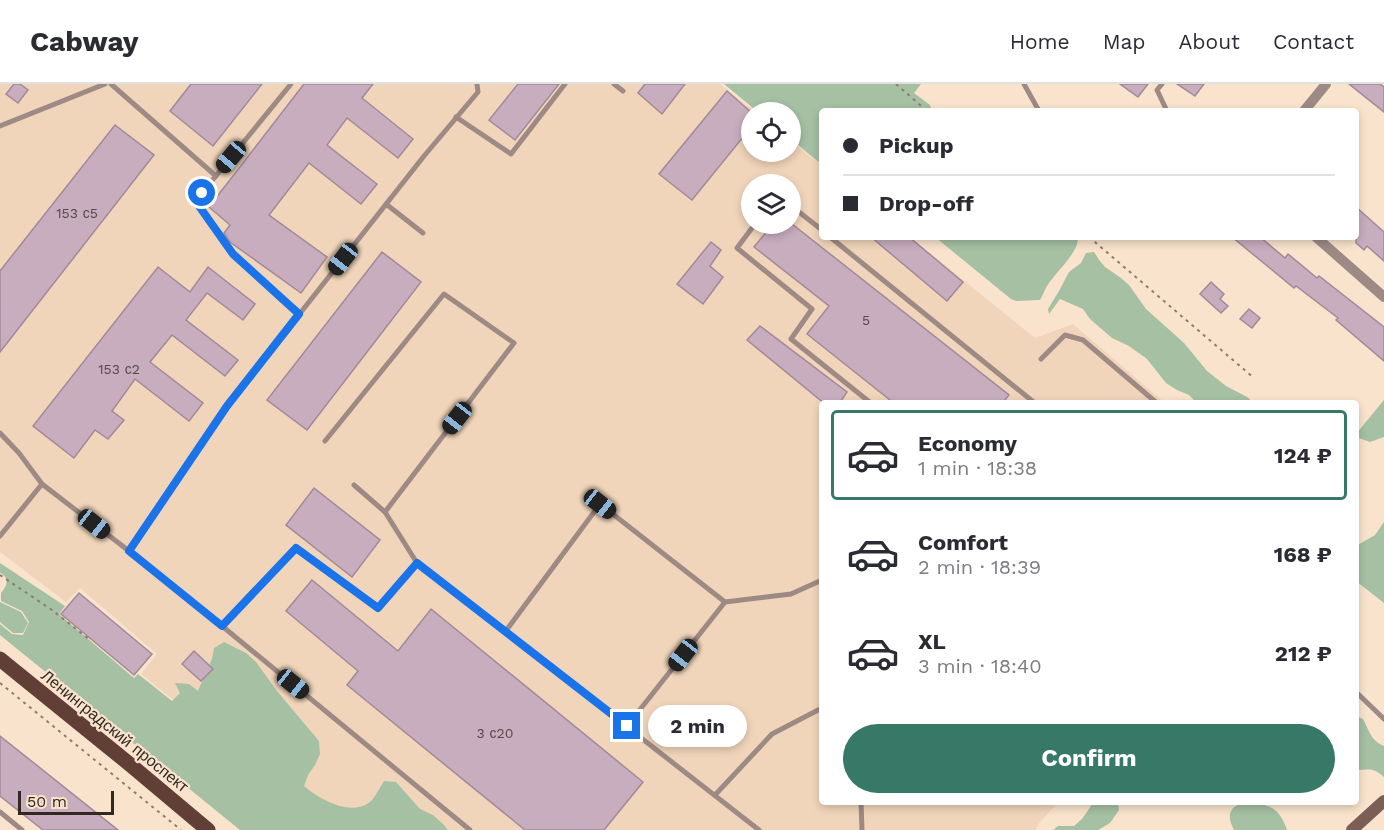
<!DOCTYPE html>
<meta charset="utf-8">
<style>
body{margin:0;font-family:"Work Sans",sans-serif;background:#f7f7f7;color:#2b2b33;height:100vh;display:flex;flex-direction:column;font-size:22px;white-space:nowrap}
*{box-sizing:border-box;margin:0}
p{font-size:20px;color:#7c7c81}
.icon{flex:none;width:33px;height:33px;fill:none;stroke:currentColor;stroke-width:2;stroke-linecap:round;stroke-linejoin:round}
.map{position:relative;flex:1;overflow:hidden}
.side{position:absolute;left:819px;top:316px;width:540px;height:405px;display:flex;flex-direction:column;background:#fff;border-radius:6px;box-shadow:0 3px 9px #0003}
.side>*{flex:none}
.banner{position:absolute;left:819px;top:24px;width:540px;height:132px;border-radius:6px;box-shadow:0 3px 9px #0003;display:grid;align-content:center;height:132px;padding:0 24px;background:#fff}
.fabs{position:absolute;left:741px;top:18px;display:grid;gap:12px}
.fabs a{display:grid;place-items:center;width:60px;height:60px;border-radius:50%;background:#fff;box-shadow:0 3px 9px #0003;font-size:30px}
.scale{position:absolute;left:18px;bottom:15px;width:96px;box-sizing:border-box;padding-left:6px;border:3px solid #312921;border-top:0;font-size:16px;line-height:21px;white-space:nowrap;color:#312921;-webkit-text-stroke:4px #f9e3cd;paint-order:stroke}
.end{position:absolute;width:27px;height:27px;margin:-14px;border:8px solid #1a73e8;background:#fff;box-shadow:0 0 0 3px #fff}
.from{border-radius:50%}
.bubble{position:absolute;height:42px;border-radius:21px;background:#fff;box-shadow:0 3px 9px #0003;font-size:20px;font-weight:700;line-height:42px;text-align:center}
.car{position:absolute;width:18px;height:36px;margin:-18px -9px;border-radius:8px;box-shadow:0 0 4px 2px #0007;background:linear-gradient(#222 24%,#8ab4d8 0 40%,#222 0 76%,#8ab4d8 0 86%,#222 0)}
.banner b{display:flex;align-items:center;gap:21px;height:57px;font-size:22px}
.banner b+b{border-top:2px solid #e1e1e2}
.banner i{width:15px;height:15px;background:#2b2b33}
ul{padding:10px 0 0;list-style:none}
li{display:flex;align-items:center;gap:18px;height:90px;margin:0 12px 9px;padding:0 12px;border:3px solid transparent;border-radius:6px}
li div{flex:1}
li b{display:block;font-size:22px}
li em{font-style:normal;font-weight:700}
li.active{border-color:#387866}
li>.icon{width:54px;height:54px;stroke-width:1.5}
.cta{display:flex;gap:12px;margin-top:auto;padding:12px 24px}
.cta a{flex:1;height:69px;border-radius:36px;background:#387866;color:#fff;font-size:24px;font-weight:700;line-height:69px;text-align:center}
header{display:flex;align-items:center;gap:36px;box-sizing:border-box;height:84px;padding:0 30px;background:#fff;border-bottom:2px solid #e1e1e2}
header strong{font-size:28px}
nav{display:flex;gap:33px;margin-inline-start:auto;font-size:21px}
.map>svg:first-child{display:block}
</style>
<header>
<strong>Cabway</strong>
<nav><a>Home</a><a>Map</a><a>About</a><a>Contact</a></nav>
</header>
<div class="map">
<svg width="1384" height="746" viewBox="0 0 1384 746">
<rect width="100%" height="100%" fill="#f9e3cd"/>
<path fill="#f0d5ba" fill-rule="evenodd" d="M0,0H720L755,28H752V68H790L791,57L822,82V153H910L1035,254L1073,240L1165,319L822,320V718L1058,719L1040,738L1035,746H336L141,590L157,570L80,504L66,518L0,468ZM752,100H790V140H752Z"/>
<g fill="#a5c0a3">
<polygon points="724,0 921,0 914,9 930,21 932,27 822,27 822,81 791,55 790,28 758,28"/>
<path d="M935,153H1076L1078,156C1076,171 1055,189 1047,202C1044,207 1043,211 1040,216L1016,217L1011,215Z"/>
<polygon points="1094,168 1099,176 1105,183 1121,194 1129,201 1146,225 1184,259 1207,287 1226,302 1247,313 1254,319 1201,319 1194,316 1189,311 1177,306 1166,299 1147,275 1129,262 1112,254 1090,235 1083,225 1060,215 1049,230 1048,225 1059,207 1069,188 1081,179 1086,169"/>
<polygon points="1384,316 1384,353 1370,358 1356,353 1356,350"/>
<polygon points="1384,438 1384,519 1356,497 1356,462 1375,451"/>
<path d="M0,479L65,522L59,530L134,594L138,590L172,617L180,609L175,599L189,600L198,607L212,575L214,564L224,558L246,569L256,578L277,607L319,657L320,670L315,681L308,691L304,702C319,715 352,734 371,717C376,712 380,703 384,697L396,698L420,725L433,731L443,740L448,746H240L0,551V540L12,550L23,551L29,538L22,527L1,517V509C7,503 10,493 0,489Z"/>
<polygon points="0,518 21,528 28,539 23,549 13,549 0,538"/>
<path d="M1356,632L1363,635C1369,646 1371,657 1384,662V693C1372,683 1371,686 1356,686Z"/>
<polygon points="1093,719 1118,719 1119,726 1110,739 1098,746 1053,746 1058,742 1074,742 1082,735"/>
<path d="M1243,719C1267,719 1279,722 1287,746H1234C1227,733 1228,723 1243,719Z"/>
</g>
<g fill="#c7adbe" stroke="#a28999" stroke-width="1.5">
<polygon points="14,0 20,0 28,6 18,19 6,10"/>
<polygon points="191,0 262,0 213,62 170,27"/>
<polygon points="304,0 373,0 362,14 413,55 398,74 347,34 327,61 377,100 361,120 309,79 269,131 327,173 301,209 230,158 224,149 230,141 209,123"/>
<polygon points="518,0 559,0 515,56 489,36"/>
<polygon points="645,0 685,0 662,30 638,9"/>
<polygon points="1120,0 1148,0 1138,13"/>
<polygon points="1177,0 1204,0 1195,12"/>
<polygon points="1349,0 1380,0 1384,3 1384,28"/>
<polygon points="727,7 752,29 752,42 692,116 659,90"/>
<polygon points="115,41 154,71 0,268 0,187"/>
<polygon points="1356,123 1384,148 1384,177 1367,162 1364,166 1356,159"/>
<polygon points="773,140 792,140 1009,311 1002,320 895,320 807,250 829,222 754,163"/>
<polygon points="871,153 909,153 963,198 947,217"/>
<polygon points="1232,153 1260,153 1285,174 1288,170 1317,194 1319,192 1384,243 1384,277 1336,236 1338,234 1296,202 1294,204"/>
<polygon points="711,158 721,166 710,182 723,193 703,220 677,200"/>
<polygon points="382,168 421,198 307,346 267,316"/>
<polygon points="158,183 190,208 208,183 255,220 243,236 207,209 186,236 238,276 225,292 172,251 150,278 203,319 189,337 135,295 112,327 124,336 108,355 95,346 74,374 33,342"/>
<polygon points="1211,198 1224,210 1220,215 1228,222 1221,229 1200,210"/>
<polygon points="1249,225 1260,234 1252,244 1240,235"/>
<polygon points="760,242 847,308 839,320 825,320 747,256"/>
<polygon points="314,404 380,456 352,493 286,441"/>
<polygon points="312,496 398,567 431,525 643,698 604,746 525,746 347,601 358,587 286,527"/>
<polygon points="79,509 152,570 134,591 61,530"/>
<polygon points="194,567 213,585 201,597 182,580"/>
<polygon points="0,652 118,746 43,746 0,712"/>
</g>
<g fill="none" stroke-linecap="round" stroke-linejoin="round">
<g stroke="#8c7d6f" stroke-width="2" stroke-dasharray="3 4.5" stroke-linecap="butt">
<polyline points="896,0 927,27"/>
<polyline points="1089,153 1254,294"/>
<polyline points="0,491 52,526 90,556"/>
<polyline points="0,599 181,746"/>
</g>
<g stroke="#9e8a84" stroke-width="5">
<polyline points="111,0 216,92"/>
<polyline points="291,0 202,109 199,122 233,170 299,230"/>
<polyline points="614,0 623,7"/>
<polyline points="1024,0 1039,27"/>
<polyline points="1162,0 1157,6 1167,27"/>
<polyline points="456,33 511,70 565,0"/>
<polyline points="0,42 105,0"/>
<polyline points="386,120 423,149"/>
<polyline points="790,121 822,146"/>
<polyline points="755,140 737,164 812,225 791,255 872,320"/>
<polyline points="830,153 1036,320"/>
<polyline points="1041,275 1065,251 1083,256 1158,320"/>
<polyline points="0,349 19,369 42,400 129,467 222,542 296,464 378,524 417,479 759,746"/>
<polyline points="325,357 444,210 514,259 385,428 417,479"/>
<polyline points="354,401 385,428"/>
<polyline points="0,452 42,400"/>
<polyline points="129,467 227,322 424,72 478,8 477,0"/>
<polyline points="222,542 470,746"/>
<polyline points="505,548 600,420 725,518"/>
<polyline points="1356,608 1384,635"/>
<polyline points="627,642 725,518 791,510 822,496"/>
<polyline points="715,711 772,650 822,624"/>
<polyline points="861,718 862,746"/>
<polyline points="0,728 22,746"/>
</g>
<g stroke="#9e8a84" stroke-width="10">
<polyline points="1304,27 1326,0"/>
<polyline points="1316,153 1384,213"/>
</g>
<polyline stroke="#7b5e56" stroke-width="12" points="1352,746 1384,717"/>
<polyline stroke="#613f36" stroke-width="15" points="0,575 127,678 208,746"/>
</g>
<g fill="none" stroke-linecap="round" stroke-linejoin="round">
<polyline stroke="#1a73e8" stroke-width="8" points="202,109 199,122 233,170 299,230 227,322 129,467 222,542 296,464 378,524 417,479 627,642"/>
</g>
<g text-anchor="middle" dominant-baseline="central" stroke-width="4.5" stroke-linejoin="round" paint-order="stroke">
<g font-size="14" fill="#564a48">
<text x="77" y="129">153 с5</text>
<text x="866" y="236">5</text>
<text x="119" y="285">153 с2</text>
<text x="495" y="649">3 с20</text>
</g>
<g font-size="16" fill="#312921" stroke="#f9e3cd">
<text transform="translate(115 647) rotate(39)">Ленинградский проспект</text>
</g>
</g>
</svg>
<div class="fabs">
<a><svg class="icon" aria-label="locate" viewBox="0 0 24 24"><circle cx="12" cy="12" r="6"/><path d="M12 2v4M12 18v4M2 12h4M18 12h4"/></svg></a>
<a><svg class="icon" aria-label="layers" viewBox="0 0 24 24"><path d="M12 4l9 5-9 5-9-5zM3 14l9 5 9-5"/></svg></a>
</div>
<div class="scale">50 m</div>
<i class="end from" style="left:202px;top:109px"></i>
<i class="end" style="left:627px;top:642px"></i>
<div class="bubble" style="left:648px;top:621px;width:99px">2 min</div>
<i class="car" style="left:231px;top:73px;rotate:220deg"></i>
<i class="car" style="left:343px;top:175px;rotate:218deg"></i>
<i class="car" style="left:457px;top:334px;rotate:218deg"></i>
<i class="car" style="left:600px;top:420px;rotate:128deg"></i>
<i class="car" style="left:94px;top:440px;rotate:128deg"></i>
<i class="car" style="left:683px;top:571px;rotate:218deg"></i>
<i class="car" style="left:293px;top:600px;rotate:129deg"></i>
<div class="banner">
<b><i class="from"></i>Pickup</b>
<b><i></i>Drop-off</b>
</div>
<section class="side">
<ul>
<li class="active"><svg class="icon" aria-label="car" viewBox="0 0 24 24"><path d="M5 17H2v-5l4-1 3-4h7l3 4 3 1v5h-3M9 17h6M6 11h13"/><circle cx="7" cy="17" r="2"/><circle cx="17" cy="17" r="2"/></svg><div><b>Economy</b><p>1 min · 18:38</p></div><em>124 ₽</em></li>
<li><svg class="icon" aria-label="car" viewBox="0 0 24 24"><path d="M5 17H2v-5l4-1 3-4h7l3 4 3 1v5h-3M9 17h6M6 11h13"/><circle cx="7" cy="17" r="2"/><circle cx="17" cy="17" r="2"/></svg><div><b>Comfort</b><p>2 min · 18:39</p></div><em>168 ₽</em></li>
<li><svg class="icon" aria-label="car" viewBox="0 0 24 24"><path d="M5 17H2v-5l4-1 3-4h7l3 4 3 1v5h-3M9 17h6M6 11h13"/><circle cx="7" cy="17" r="2"/><circle cx="17" cy="17" r="2"/></svg><div><b>XL</b><p>3 min · 18:40</p></div><em>212 ₽</em></li>
</ul>
<div class="cta"><a>Confirm</a></div>
</section>
</div>
